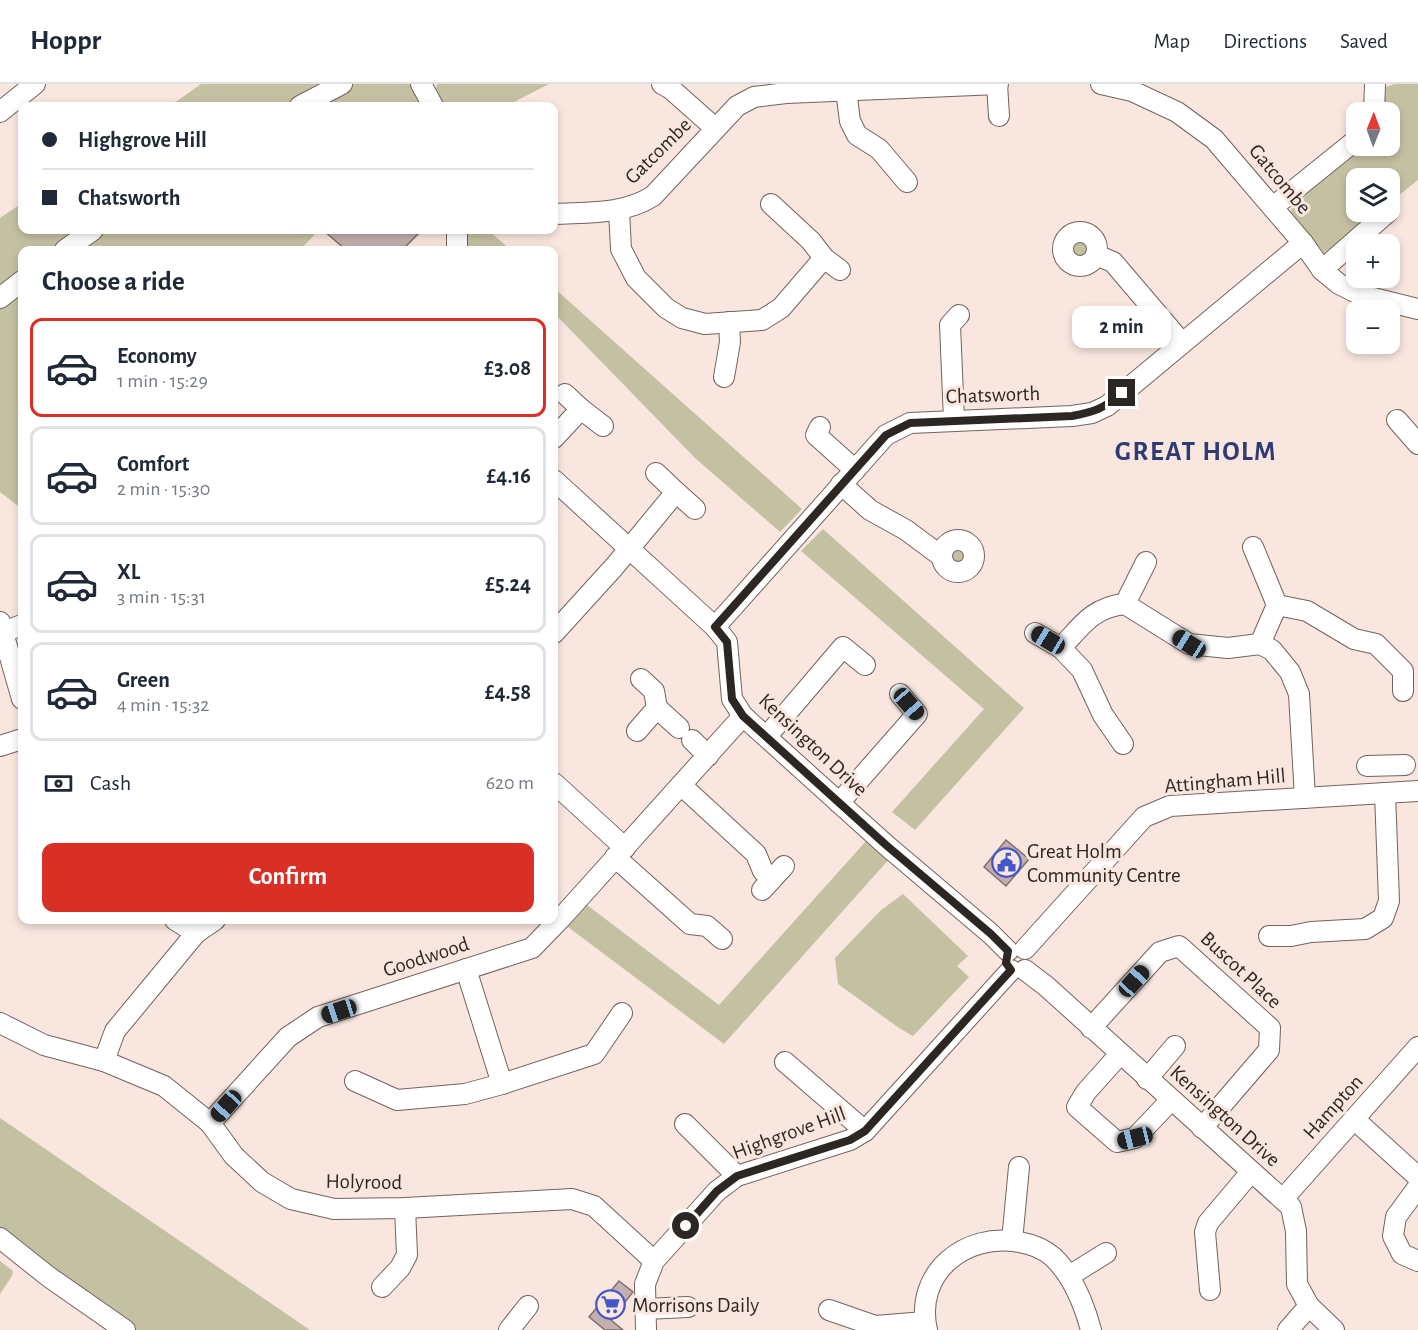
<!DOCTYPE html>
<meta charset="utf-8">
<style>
body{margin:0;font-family:"Alegreya Sans",sans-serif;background:#f6f6f7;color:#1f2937;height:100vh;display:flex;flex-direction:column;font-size:22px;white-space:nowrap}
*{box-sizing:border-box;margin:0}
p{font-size:20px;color:#747a83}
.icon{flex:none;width:33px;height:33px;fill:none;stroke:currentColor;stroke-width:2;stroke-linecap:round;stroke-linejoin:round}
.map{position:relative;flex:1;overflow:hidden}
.sheet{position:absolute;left:18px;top:162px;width:540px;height:678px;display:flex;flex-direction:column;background:#fff;border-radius:12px;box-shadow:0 3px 9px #0003}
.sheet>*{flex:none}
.banner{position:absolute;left:18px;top:18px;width:540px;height:132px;border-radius:12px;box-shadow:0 3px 9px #0003;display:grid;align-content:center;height:132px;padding:0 24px;background:#fff}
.needle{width:39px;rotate:1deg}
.tools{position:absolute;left:1346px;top:18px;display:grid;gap:12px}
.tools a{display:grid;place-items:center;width:54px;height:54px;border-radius:12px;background:#fff;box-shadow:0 3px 9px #0003;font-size:30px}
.end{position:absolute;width:27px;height:27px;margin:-14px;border:8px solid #2d2723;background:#fff;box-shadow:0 0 0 3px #fff}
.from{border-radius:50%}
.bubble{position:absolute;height:42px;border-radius:12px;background:#fff;box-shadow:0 3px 9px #0003;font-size:20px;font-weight:700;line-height:42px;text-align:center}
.car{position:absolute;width:18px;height:36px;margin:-18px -9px;border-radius:8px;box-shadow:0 0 4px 2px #0007;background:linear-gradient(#222 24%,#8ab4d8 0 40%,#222 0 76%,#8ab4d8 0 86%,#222 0)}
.banner b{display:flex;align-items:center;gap:21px;height:57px;font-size:22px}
.banner b+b{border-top:2px solid #e0e1e3}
.banner i{width:15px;height:15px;background:#1f2937}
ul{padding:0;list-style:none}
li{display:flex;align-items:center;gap:18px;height:99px;margin:0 12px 9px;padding:0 12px;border:3px solid #e0e1e3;border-radius:12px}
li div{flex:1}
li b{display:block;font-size:22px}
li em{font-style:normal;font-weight:700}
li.current{border-color:#d93025}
li>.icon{width:54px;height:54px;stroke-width:1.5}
h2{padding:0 24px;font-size:27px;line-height:72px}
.pay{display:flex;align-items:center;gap:15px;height:66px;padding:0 24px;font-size:22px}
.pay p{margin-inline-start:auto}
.primary-button{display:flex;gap:12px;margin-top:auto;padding:12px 24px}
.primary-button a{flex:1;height:69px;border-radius:12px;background:#d93025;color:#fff;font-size:24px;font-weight:700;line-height:69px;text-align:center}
header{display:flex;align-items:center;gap:36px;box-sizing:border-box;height:84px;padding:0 30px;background:#fff;border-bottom:2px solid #e0e1e3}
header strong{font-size:28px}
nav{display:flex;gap:33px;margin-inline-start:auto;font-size:21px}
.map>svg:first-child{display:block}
</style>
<header>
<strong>Hoppr</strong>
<nav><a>Map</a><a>Directions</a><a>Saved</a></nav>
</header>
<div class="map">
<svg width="1418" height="1246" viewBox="0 0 1418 1246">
<rect width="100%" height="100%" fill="#f9e7df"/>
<g fill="#c4c1a3">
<polygon points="201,0 421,0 433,19 437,0 549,0 506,22 170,22"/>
<polygon points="1394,0 1418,0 1418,96 1389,119 1389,94 1356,94 1356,128 1378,128 1324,169 1290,128 1294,121 1307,109 1365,62 1389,62 1389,28 1384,28 1386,3"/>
<polygon points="22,119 22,146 319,146 301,165 279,166 22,166 22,425 0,408 0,134"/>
<polygon points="467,146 488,146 511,166 468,166"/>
<circle cx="1080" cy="165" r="9"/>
<polygon points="554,204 802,425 780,448 695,374 554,229"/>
<polygon points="823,445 1024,624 915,746 892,728 984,625 801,467"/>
<circle cx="958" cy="472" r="9"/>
<polygon points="867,756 891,773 724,960 568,843 587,821 719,921"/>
<polygon points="903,810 968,872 957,882 969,893 913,952 899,944 838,900 835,874 881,826"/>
<polygon points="0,1034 310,1246 125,1246 0,1154"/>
<polygon points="0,1177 13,1187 12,1192 0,1210"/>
</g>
<g fill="#c3afae" stroke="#816e6e" stroke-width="1.5">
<polygon points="323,146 422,146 402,166 346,166"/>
<polygon points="1006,756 1029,775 1006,802 984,783"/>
<polygon points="619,1197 633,1208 611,1236 623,1246 605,1246 589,1233"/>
</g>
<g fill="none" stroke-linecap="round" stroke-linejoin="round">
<defs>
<g id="minor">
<polyline points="421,0 433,22"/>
<polyline points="662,0 671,5 715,44"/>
<polyline points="997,0 999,32"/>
<polyline points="1101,0 1132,7 1177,28 1214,55 1303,159 1322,186 1339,200 1361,211 1418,225"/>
<polyline points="846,6 850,37 857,51 879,65 907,98"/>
<polyline points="300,22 342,0"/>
<polyline points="0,28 35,0"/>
<polyline points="1374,28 1375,0"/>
<polyline points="771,120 811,157 824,174"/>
<polyline points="1273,123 1356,56"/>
<polyline points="619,127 621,165 636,194 666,224 682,234 705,240 762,236 781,224 824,174 840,186"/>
<path d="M554,130C588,128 623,131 653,112L737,22L754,13L786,9L998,0"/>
<polyline points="457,146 457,166"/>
<circle cx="1080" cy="165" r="17"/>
<polyline points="65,166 93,146"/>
<polyline points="1096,171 1113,178 1182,259"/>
<polyline points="1322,186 1388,128"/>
<polyline points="0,214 22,197"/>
<polyline points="724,293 730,258 729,238"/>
<polyline points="565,310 581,325"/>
<polyline points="954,336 950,241 959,231"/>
<polyline points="1397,336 1418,360"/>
<polyline points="820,343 816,351 855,386"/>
<polyline points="554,354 581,325 603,342"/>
<polyline points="554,396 715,543 727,558 732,615 743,632 886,761 991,850 1008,867"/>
<polyline points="841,400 870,426 906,446 941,472"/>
<polyline points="676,408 695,425"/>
<circle cx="958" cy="472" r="16"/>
<polyline points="1253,463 1277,521 1260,560"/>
<polyline points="1146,478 1125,520 1189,560 1228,564 1260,560 1272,566 1290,588 1299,610 1305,714"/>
<polyline points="1277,521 1307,527 1354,555 1376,560 1403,587 1403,607"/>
<polyline points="0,538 22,615"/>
<polyline points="715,543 886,351 910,339 1072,332 1092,329 1107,322 1303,159"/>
<polyline points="3,548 22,541"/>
<polyline points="554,549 614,483 676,408 656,389"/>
<path d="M1035,549L1061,564C1081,542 1093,523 1125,520"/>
<polyline points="1061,564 1082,586 1103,631 1123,660"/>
<polyline points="641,595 654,607 657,624"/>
<polyline points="637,647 657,624 679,644"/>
<polyline points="767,652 843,563 865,581"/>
<polyline points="692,656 708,672"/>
<polyline points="0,662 22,655"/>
<polyline points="1367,682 1405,681"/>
<polyline points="554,699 625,764"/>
<polyline points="681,701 756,770 763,787 772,795"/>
<polyline points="839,719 917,630 900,610"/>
<polyline points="615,773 690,840 707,842 722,855"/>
<polyline points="762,806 784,782"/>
<polyline points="175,836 196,849"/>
<polyline points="1269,852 1291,852 1311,848 1365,845 1383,834 1389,817 1385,709"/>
<polyline points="1025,865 1144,733 1170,722 1418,707"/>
<polyline points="466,885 502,1000 594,970 622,929"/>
<polyline points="1025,886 1046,902 1291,1123 1296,1147 1297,1200 1309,1222 1334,1246"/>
<polyline points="0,939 44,961 104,977 164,1002 210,1039 234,1072 262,1098 291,1115 334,1125 405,1124 572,1115 594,1122 654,1177"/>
<polyline points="1091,944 1160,868 1179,862 1270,944 1269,966 1202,1044"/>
<polyline points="1120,970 1086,1008 1077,1023 1117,1058 1135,1054 1171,1016"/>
<polyline points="104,977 115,947 196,849 215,836"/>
<polyline points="785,978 865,1047"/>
<polyline points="1147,995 1175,962"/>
<polyline points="355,997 397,1016 465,1010 502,1000"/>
<polyline points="1354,1035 1418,1093"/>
<polyline points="210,1039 288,953 318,933 532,864 562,833 743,632"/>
<polyline points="685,1040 737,1092"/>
<polyline points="1418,1103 1396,1133 1393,1152 1402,1170 1418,1177"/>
<polyline points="1283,1115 1418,963"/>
<polyline points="0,1154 49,1193 125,1246"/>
<polyline points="1012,1157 1019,1083"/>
<polyline points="1069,1192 1106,1169"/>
<polyline points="382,1203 400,1184 407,1171 405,1124"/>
<polyline points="1210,1206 1205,1148 1208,1139 1251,1088"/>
<polyline points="645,1225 688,1223"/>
<polyline points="829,1226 875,1242 925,1238"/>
<polyline points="509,1246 528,1222"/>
<polyline points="646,1246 645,1200 654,1177 717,1107 737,1092 850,1056 865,1047 1011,886"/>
<path d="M927,1246C914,1189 965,1148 1019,1158C1031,1160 1044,1165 1053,1173C1073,1192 1084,1220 1091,1246"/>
<polyline points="1288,1246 1309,1222"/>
</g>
</defs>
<use href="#minor" stroke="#72635c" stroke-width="22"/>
<use href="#minor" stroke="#fff" stroke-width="20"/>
</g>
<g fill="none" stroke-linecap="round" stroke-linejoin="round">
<path stroke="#2d2723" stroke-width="8" d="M686,1142L717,1107L737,1092L850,1056L865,1047L1011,886L1006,879L1008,867L991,850L886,761L743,632L732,615L727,558L715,543L886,351L910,339L1072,332C1095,328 1104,324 1122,309"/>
</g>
<defs>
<symbol id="civic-ring" viewBox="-11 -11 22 22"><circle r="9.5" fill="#f9e7df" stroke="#4357cb" stroke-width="1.5"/><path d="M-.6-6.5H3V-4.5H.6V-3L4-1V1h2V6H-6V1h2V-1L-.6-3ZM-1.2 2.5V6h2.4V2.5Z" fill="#4357cb"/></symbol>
<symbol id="supermarket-ring" viewBox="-11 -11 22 22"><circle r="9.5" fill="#f9e7df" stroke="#4357cb" stroke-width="1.5"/><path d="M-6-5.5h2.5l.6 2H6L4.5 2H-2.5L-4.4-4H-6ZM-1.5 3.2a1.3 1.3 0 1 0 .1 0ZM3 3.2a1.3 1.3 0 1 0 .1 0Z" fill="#4357cb"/></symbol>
</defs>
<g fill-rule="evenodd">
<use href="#civic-ring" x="990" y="762" width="33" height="33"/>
<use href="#supermarket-ring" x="594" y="1204" width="33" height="33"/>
</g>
<g text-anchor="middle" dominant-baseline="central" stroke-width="6" stroke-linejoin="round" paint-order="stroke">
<g font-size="21" fill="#2d2723" stroke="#f9e7df">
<text transform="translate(658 67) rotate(-45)">Gatcombe</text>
<text transform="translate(1280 95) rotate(50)">Gatcombe</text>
<text transform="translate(993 311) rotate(-2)">Chatsworth</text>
<text transform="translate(813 661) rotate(43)">Kensington Drive</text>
<text transform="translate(1225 697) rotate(-5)">Attingham Hill</text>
<text transform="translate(426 873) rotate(-18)">Goodwood</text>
<text transform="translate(1241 886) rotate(43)">Buscot Place</text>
<text transform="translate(1333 1023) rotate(-48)">Hampton</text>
<text transform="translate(1225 1032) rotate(42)">Kensington Drive</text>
<text transform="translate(789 1049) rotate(-20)">Highgrove Hill</text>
<text transform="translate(364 1098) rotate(1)">Holyrood</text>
</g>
<g font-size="21" fill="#2d2723" stroke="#f9e7df" text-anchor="start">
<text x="1027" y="767">Great Holm<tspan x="1027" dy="24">Community Centre</tspan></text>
<text x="632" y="1221">Morrisons Daily</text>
</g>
<g font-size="27" font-weight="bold" letter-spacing="1.5" fill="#2e3b75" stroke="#f9e7df">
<text x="1196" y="367">GREAT HOLM</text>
</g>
</g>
</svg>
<div class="tools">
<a><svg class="needle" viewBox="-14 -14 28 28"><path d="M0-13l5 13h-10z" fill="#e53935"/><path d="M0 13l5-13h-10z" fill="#747a83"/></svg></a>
<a><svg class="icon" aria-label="layers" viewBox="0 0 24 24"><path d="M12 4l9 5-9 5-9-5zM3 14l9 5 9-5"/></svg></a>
<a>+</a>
<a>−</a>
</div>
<i class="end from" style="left:686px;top:1142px"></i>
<i class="end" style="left:1122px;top:309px"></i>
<div class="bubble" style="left:1072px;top:222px;width:99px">2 min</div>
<i class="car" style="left:1048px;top:556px;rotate:301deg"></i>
<i class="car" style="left:1189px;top:560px;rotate:302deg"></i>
<i class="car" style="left:909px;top:620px;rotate:139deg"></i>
<i class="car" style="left:1134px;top:897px;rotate:42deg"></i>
<i class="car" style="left:339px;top:927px;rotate:252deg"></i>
<i class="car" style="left:226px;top:1022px;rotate:222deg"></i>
<i class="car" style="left:1135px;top:1054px;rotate:256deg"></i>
<div class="banner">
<b><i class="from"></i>Highgrove Hill</b>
<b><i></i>Chatsworth</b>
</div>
<section class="sheet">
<h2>Choose a ride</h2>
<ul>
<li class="current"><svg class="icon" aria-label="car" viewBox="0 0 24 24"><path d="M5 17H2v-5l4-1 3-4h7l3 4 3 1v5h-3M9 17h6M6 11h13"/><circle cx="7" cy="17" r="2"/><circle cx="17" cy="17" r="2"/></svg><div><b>Economy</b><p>1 min · 15:29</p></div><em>£3.08</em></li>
<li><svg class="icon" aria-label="car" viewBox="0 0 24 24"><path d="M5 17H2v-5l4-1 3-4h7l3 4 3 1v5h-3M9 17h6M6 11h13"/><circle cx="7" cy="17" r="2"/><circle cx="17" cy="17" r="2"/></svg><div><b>Comfort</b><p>2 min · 15:30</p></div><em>£4.16</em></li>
<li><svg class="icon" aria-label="car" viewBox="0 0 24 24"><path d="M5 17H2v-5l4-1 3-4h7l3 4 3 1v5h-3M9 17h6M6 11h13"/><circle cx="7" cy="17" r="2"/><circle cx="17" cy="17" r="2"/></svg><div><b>XL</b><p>3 min · 15:31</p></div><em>£5.24</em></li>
<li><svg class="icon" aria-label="car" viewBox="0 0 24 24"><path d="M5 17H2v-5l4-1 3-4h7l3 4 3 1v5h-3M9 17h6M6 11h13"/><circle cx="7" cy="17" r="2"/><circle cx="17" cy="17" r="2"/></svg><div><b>Green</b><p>4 min · 15:32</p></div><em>£4.58</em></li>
</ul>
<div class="pay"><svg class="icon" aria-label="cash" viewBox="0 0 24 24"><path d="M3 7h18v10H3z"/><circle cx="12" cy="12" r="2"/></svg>Cash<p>620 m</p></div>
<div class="primary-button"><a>Confirm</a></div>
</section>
</div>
